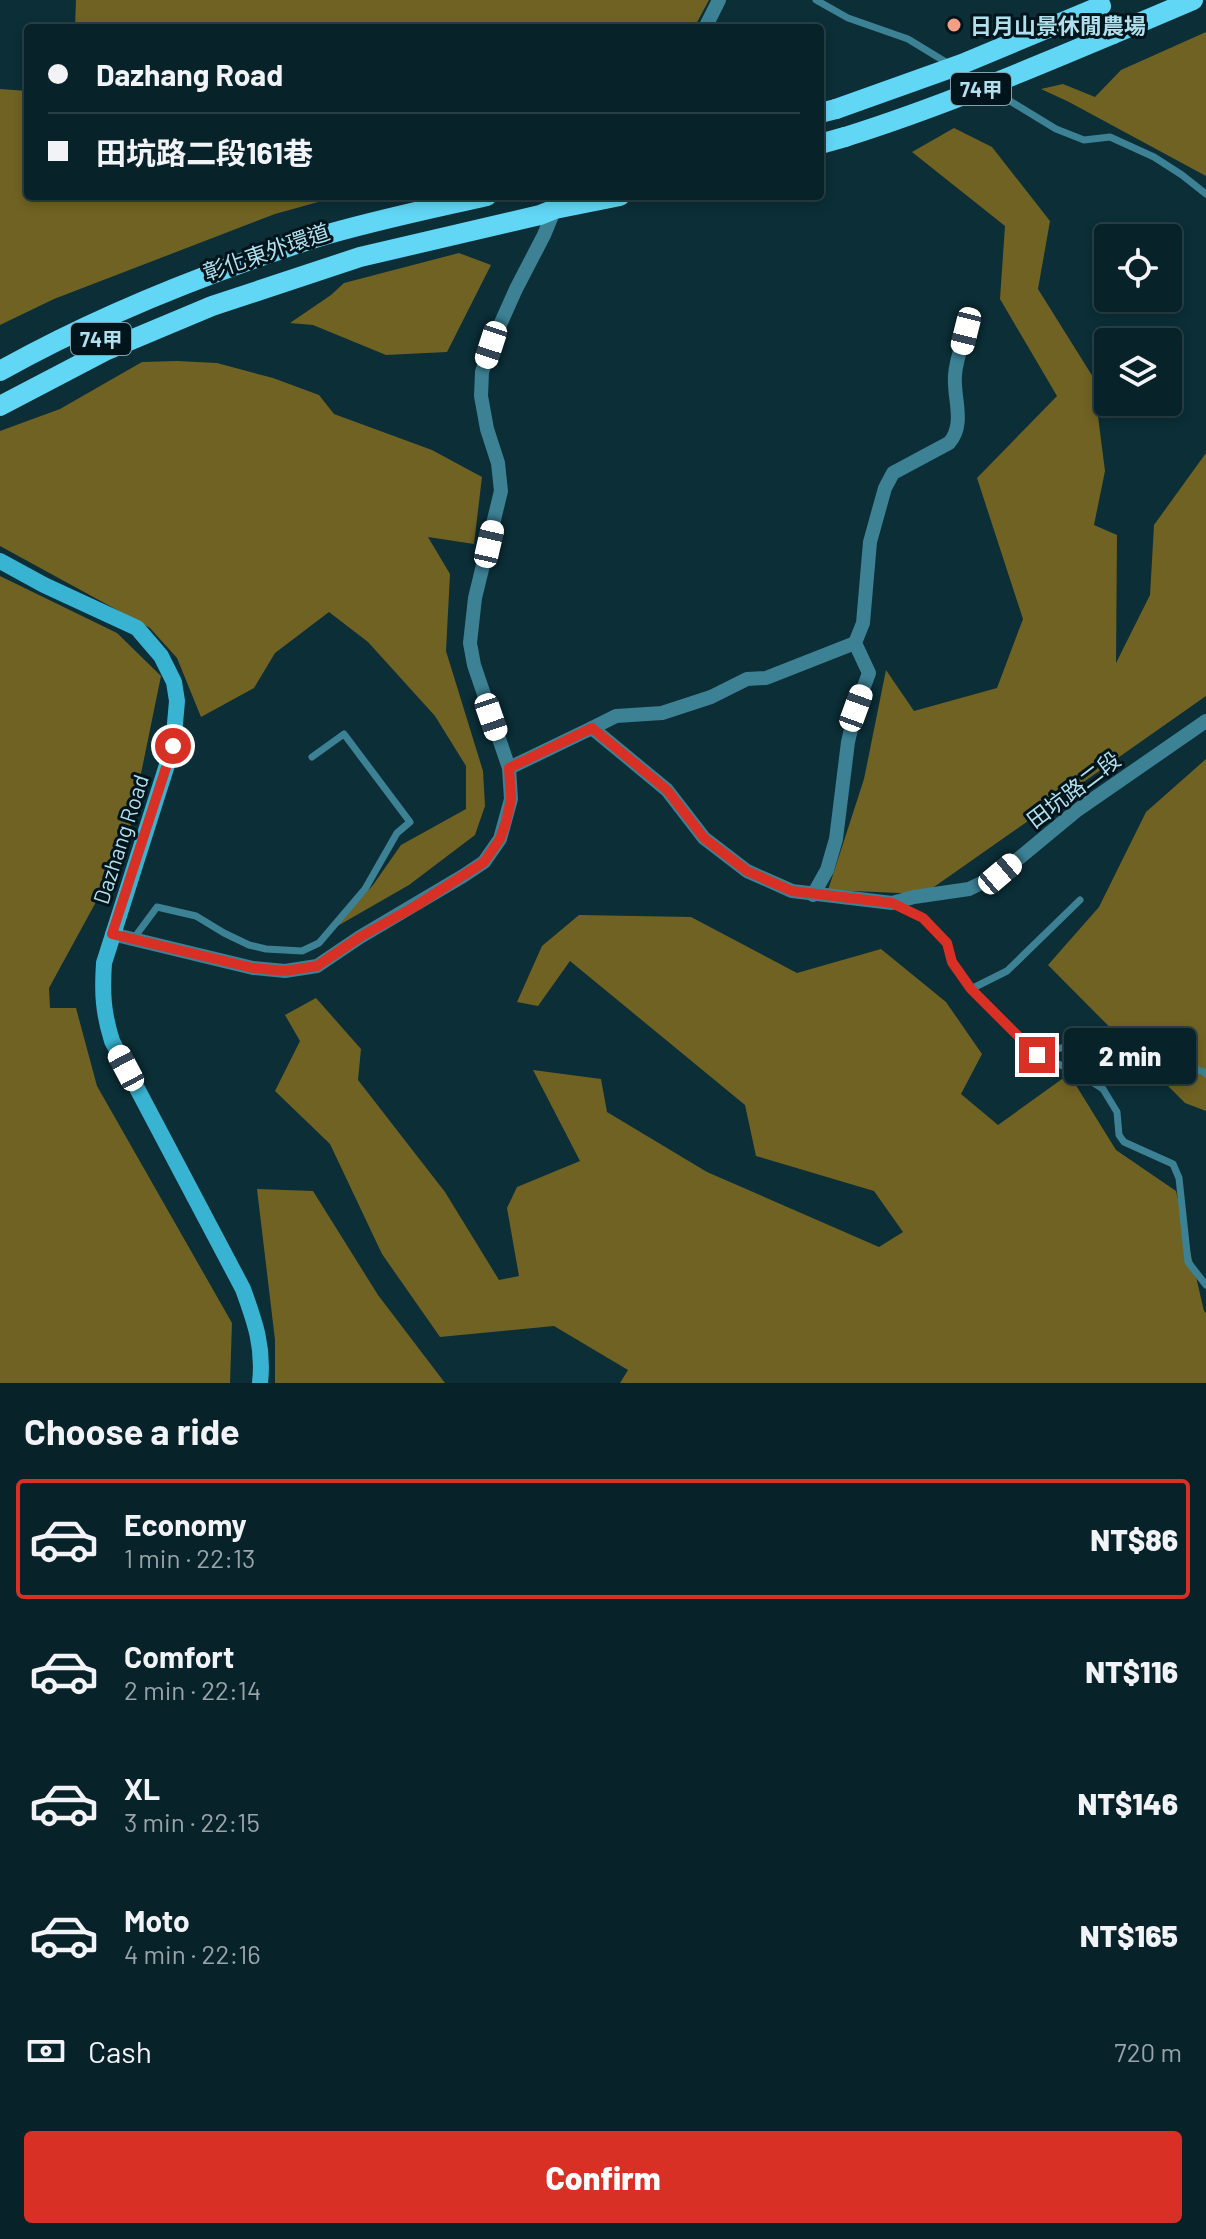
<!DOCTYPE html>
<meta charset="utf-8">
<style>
body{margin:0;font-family:Barlow,"Noto Sans TC",sans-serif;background:#162f35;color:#f1f3f6;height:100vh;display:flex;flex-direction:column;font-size:30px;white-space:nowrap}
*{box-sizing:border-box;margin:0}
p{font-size:26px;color:#98a4a8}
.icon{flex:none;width:44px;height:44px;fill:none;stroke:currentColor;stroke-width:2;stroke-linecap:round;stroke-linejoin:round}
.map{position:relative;height:1383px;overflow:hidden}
.details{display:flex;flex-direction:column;background:#082229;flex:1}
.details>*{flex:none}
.top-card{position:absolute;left:24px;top:24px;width:800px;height:176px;border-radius:8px;box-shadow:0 4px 12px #0003,0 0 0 2px #293f46;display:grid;align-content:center;height:176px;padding:0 24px;background:#082229}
.tools{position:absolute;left:1094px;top:224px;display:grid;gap:16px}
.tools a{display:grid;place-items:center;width:88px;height:88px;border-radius:8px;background:#082229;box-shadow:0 4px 12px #0003,0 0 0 2px #293f46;font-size:40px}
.end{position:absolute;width:36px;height:36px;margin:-18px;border:10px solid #d93025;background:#fff;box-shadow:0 0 0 4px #fff}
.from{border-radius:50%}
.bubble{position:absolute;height:56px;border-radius:8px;background:#082229;box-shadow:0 4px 12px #0003,0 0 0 2px #293f46;font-size:26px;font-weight:800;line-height:56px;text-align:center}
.car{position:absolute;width:24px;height:48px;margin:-24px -12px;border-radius:10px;box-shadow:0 0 6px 2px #0007;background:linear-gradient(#fff 24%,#345 0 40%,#fff 0 76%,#345 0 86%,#fff 0)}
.top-card b{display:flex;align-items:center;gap:28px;height:76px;font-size:30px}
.top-card b+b{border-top:2px solid #293f46}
.top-card i{width:20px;height:20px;background:#f1f3f6}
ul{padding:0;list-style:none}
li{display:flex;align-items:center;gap:24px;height:120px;margin:0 16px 12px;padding:0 8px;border:4px solid transparent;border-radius:8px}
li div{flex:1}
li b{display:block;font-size:30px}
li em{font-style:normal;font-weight:800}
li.current{border-color:#d93025}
li>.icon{width:72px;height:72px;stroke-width:1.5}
h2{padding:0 24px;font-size:36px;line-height:96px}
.pay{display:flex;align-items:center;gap:20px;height:88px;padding:0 24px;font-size:30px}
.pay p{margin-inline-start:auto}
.action{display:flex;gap:16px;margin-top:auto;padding:16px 24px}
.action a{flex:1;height:92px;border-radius:8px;background:#d93025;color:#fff;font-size:32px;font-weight:800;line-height:92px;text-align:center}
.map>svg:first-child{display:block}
</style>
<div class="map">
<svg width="1206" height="1383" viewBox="0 0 1206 1383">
<rect width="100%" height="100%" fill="#0b2e37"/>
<g fill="#706222">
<polygon points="76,0 709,0 694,28 75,28"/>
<polygon points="1206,32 1206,176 1069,102 1041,89 1063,84 1095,97 1121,70"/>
<polygon points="0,89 28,91 28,196 340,196 275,214 54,299 0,325"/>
<polygon points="954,128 992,147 1050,221 1038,289 1093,377 1105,471 1094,525 1117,535 1116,663 1150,595 1154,525 1206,453 1206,696 924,894 828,890 864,779 886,670 914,711 997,688 1023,619 977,478 1057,396 1000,299 1005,226 912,152"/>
<polygon points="459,253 491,265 447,352 386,355 313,325 290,323 331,295 344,283"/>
<polygon points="177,361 217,363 273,378 319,395 334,414 432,450 482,477 474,544 428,537 450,574 446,651 483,771 485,806 475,835 409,885 334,928 373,885 401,845 466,809 466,766 435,716 368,642 329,612 275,653 254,688 201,717 177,658 150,628 0,546 0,431 60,409 142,362"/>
<polygon points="0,576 117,633 161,676 126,847 49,988 50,1008 76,1008 97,1086 232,1323 230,1383 0,1383"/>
<polygon points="1206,759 1206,1111 1185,1103 1048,965 1099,907 1146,812"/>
<polygon points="579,915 691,917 797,973 881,949 946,1002 982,1054 961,1094 998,1125 1069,1074 1116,1150 1176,1191 1204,1311 1206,1313 1206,1383 620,1383 628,1370 554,1326 440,1337 382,1254 330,1144 275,1091 300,1041 285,1015 316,998 361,1049 358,1080 445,1192 499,1280 519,1276 507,1208 517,1187 580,1161 533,1070 601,1079 607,1112 707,1172 879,1247 903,1232 874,1191 756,1156 745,1105 570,961 538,1006 517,1002 542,946"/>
<polygon points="257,1189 313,1191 378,1295 445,1383 275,1383 275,1340"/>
</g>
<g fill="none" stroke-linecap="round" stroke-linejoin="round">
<g stroke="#3c8194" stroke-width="7">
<polyline points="816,0 848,18 908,39 949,64"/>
<polyline points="959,70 1056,129 1084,140 1110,137 1154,157 1182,175 1206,194"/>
<polyline points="894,904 923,918 947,943 952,962 971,989 1037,1055 1077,1072 1103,1089 1117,1112 1119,1135 1124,1142 1173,1164 1179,1178 1188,1262 1206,1285"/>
<polyline points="134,938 157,907 196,916 224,933 249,945 266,949 302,951 319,943 365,889 397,833 410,822 344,734 312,757"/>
<polyline points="971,989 1007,971 1080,900"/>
<polyline points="1037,1055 1088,1040 1202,1071 1206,1074"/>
</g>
<g stroke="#3c8194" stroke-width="14">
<polyline points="705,28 719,0"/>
<polyline points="592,728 616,716 662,713 711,697 747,679 766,678 855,643"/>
<polyline points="509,768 592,728 667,790 704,838 747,871 792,891 892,903 914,897 969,889 1000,874 1076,811 1206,721"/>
<path d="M813,895L827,870L836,839L848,742L856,708L869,673L855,643L863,623L870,542L885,488L893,473L949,443C966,424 953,398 955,375C956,360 962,345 966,331"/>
<polyline points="112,934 253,968 285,971 317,966 360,937 463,876 484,862 500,839 511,799 509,768 474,665 470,643 475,598 501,491 498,463 487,429 481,396 482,372 491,345 516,289 544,235 560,196"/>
</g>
<path stroke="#38b3d1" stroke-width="16" d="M0,561L44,585L137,628L161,656L174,682L177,701L173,746L104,963C102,993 103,1012 112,1041L243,1289C255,1322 264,1347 260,1383"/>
<g stroke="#62d6f5" stroke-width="20">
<polyline points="1113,34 1193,0"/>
<polyline points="820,113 836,109"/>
<polyline points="820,144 845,137"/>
<path d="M0,371C100,315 206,273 315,238C371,221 430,209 487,196"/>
<polyline points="0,406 107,350 212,306 360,257 540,215 555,209 620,196"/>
</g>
<g stroke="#62d6f5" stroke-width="20">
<polyline points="836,109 962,64 1101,6"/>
<path d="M845,137C937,108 1025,71 1113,34"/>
</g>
</g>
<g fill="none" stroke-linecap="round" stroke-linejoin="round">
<polyline stroke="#d93025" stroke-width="10" points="173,746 112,934 253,968 285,971 317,966 360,937 414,907 484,862 500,839 506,822 511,799 509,768 592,728 667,790 704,838 747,871 792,891 892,903 923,918 947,943 952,962 971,989 1037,1055"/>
</g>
<circle fill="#f39f85" stroke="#00151b" stroke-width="3" cx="954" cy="25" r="8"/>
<g text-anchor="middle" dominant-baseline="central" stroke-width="6" stroke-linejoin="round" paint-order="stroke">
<g fill="#00151b" stroke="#7ba2ae" stroke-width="2">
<rect x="951" y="73" width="60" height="32" rx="6"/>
<rect x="71" y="323" width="60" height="32" rx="6"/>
</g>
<g font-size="20" font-weight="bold" fill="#b0dfed">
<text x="981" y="89">74甲</text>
<text x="101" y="339">74甲</text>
</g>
<g font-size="22" font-weight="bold" fill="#b0dfed" stroke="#00151b" text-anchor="start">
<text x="970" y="25">日月山景休閒農場</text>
</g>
<g font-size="22" fill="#b0dfed" stroke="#00151b">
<text transform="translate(266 251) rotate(-19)">彰化東外環道</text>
<text transform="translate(1073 789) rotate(-37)">田坑路二段</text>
<text transform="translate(120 839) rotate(-72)">Dazhang Road</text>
</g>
</g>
</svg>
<div class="tools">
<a><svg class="icon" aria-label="locate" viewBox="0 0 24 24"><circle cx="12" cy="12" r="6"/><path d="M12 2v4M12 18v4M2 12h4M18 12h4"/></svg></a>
<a><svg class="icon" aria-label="layers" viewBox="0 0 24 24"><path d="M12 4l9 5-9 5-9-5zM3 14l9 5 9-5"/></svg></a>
</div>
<i class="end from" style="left:173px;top:746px"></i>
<i class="end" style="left:1037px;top:1055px"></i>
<div class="bubble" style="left:1064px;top:1028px;width:132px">2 min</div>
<i class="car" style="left:966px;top:331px;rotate:194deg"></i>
<i class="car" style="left:491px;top:345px;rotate:198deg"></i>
<i class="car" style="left:489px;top:544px;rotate:13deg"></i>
<i class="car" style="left:856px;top:708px;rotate:20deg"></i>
<i class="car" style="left:491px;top:717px;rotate:161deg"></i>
<i class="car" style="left:1000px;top:874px;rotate:50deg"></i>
<i class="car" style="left:126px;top:1068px;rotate:332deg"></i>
<div class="top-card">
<b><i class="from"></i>Dazhang Road</b>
<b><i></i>田坑路二段161巷</b>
</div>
</div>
<section class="details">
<h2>Choose a ride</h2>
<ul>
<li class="current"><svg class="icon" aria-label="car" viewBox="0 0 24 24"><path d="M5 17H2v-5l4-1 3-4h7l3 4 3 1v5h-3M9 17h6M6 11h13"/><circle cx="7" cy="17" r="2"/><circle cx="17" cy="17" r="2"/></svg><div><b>Economy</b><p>1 min · 22:13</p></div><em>NT$86</em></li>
<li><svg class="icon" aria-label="car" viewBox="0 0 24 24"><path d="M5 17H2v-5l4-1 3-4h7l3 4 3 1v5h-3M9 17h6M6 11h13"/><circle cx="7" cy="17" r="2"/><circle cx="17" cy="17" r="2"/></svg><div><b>Comfort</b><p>2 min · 22:14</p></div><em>NT$116</em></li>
<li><svg class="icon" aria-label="car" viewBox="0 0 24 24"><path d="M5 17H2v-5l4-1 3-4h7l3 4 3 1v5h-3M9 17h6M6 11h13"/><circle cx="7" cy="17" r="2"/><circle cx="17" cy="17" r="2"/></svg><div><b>XL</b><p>3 min · 22:15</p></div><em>NT$146</em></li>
<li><svg class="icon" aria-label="car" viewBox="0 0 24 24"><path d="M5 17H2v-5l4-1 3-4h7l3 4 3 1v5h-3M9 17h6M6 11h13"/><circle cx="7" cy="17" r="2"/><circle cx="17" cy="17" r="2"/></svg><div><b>Moto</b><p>4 min · 22:16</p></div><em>NT$165</em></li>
</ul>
<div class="pay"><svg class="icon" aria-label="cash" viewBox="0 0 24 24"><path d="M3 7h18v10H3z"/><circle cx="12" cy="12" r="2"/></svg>Cash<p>720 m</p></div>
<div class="action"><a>Confirm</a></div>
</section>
